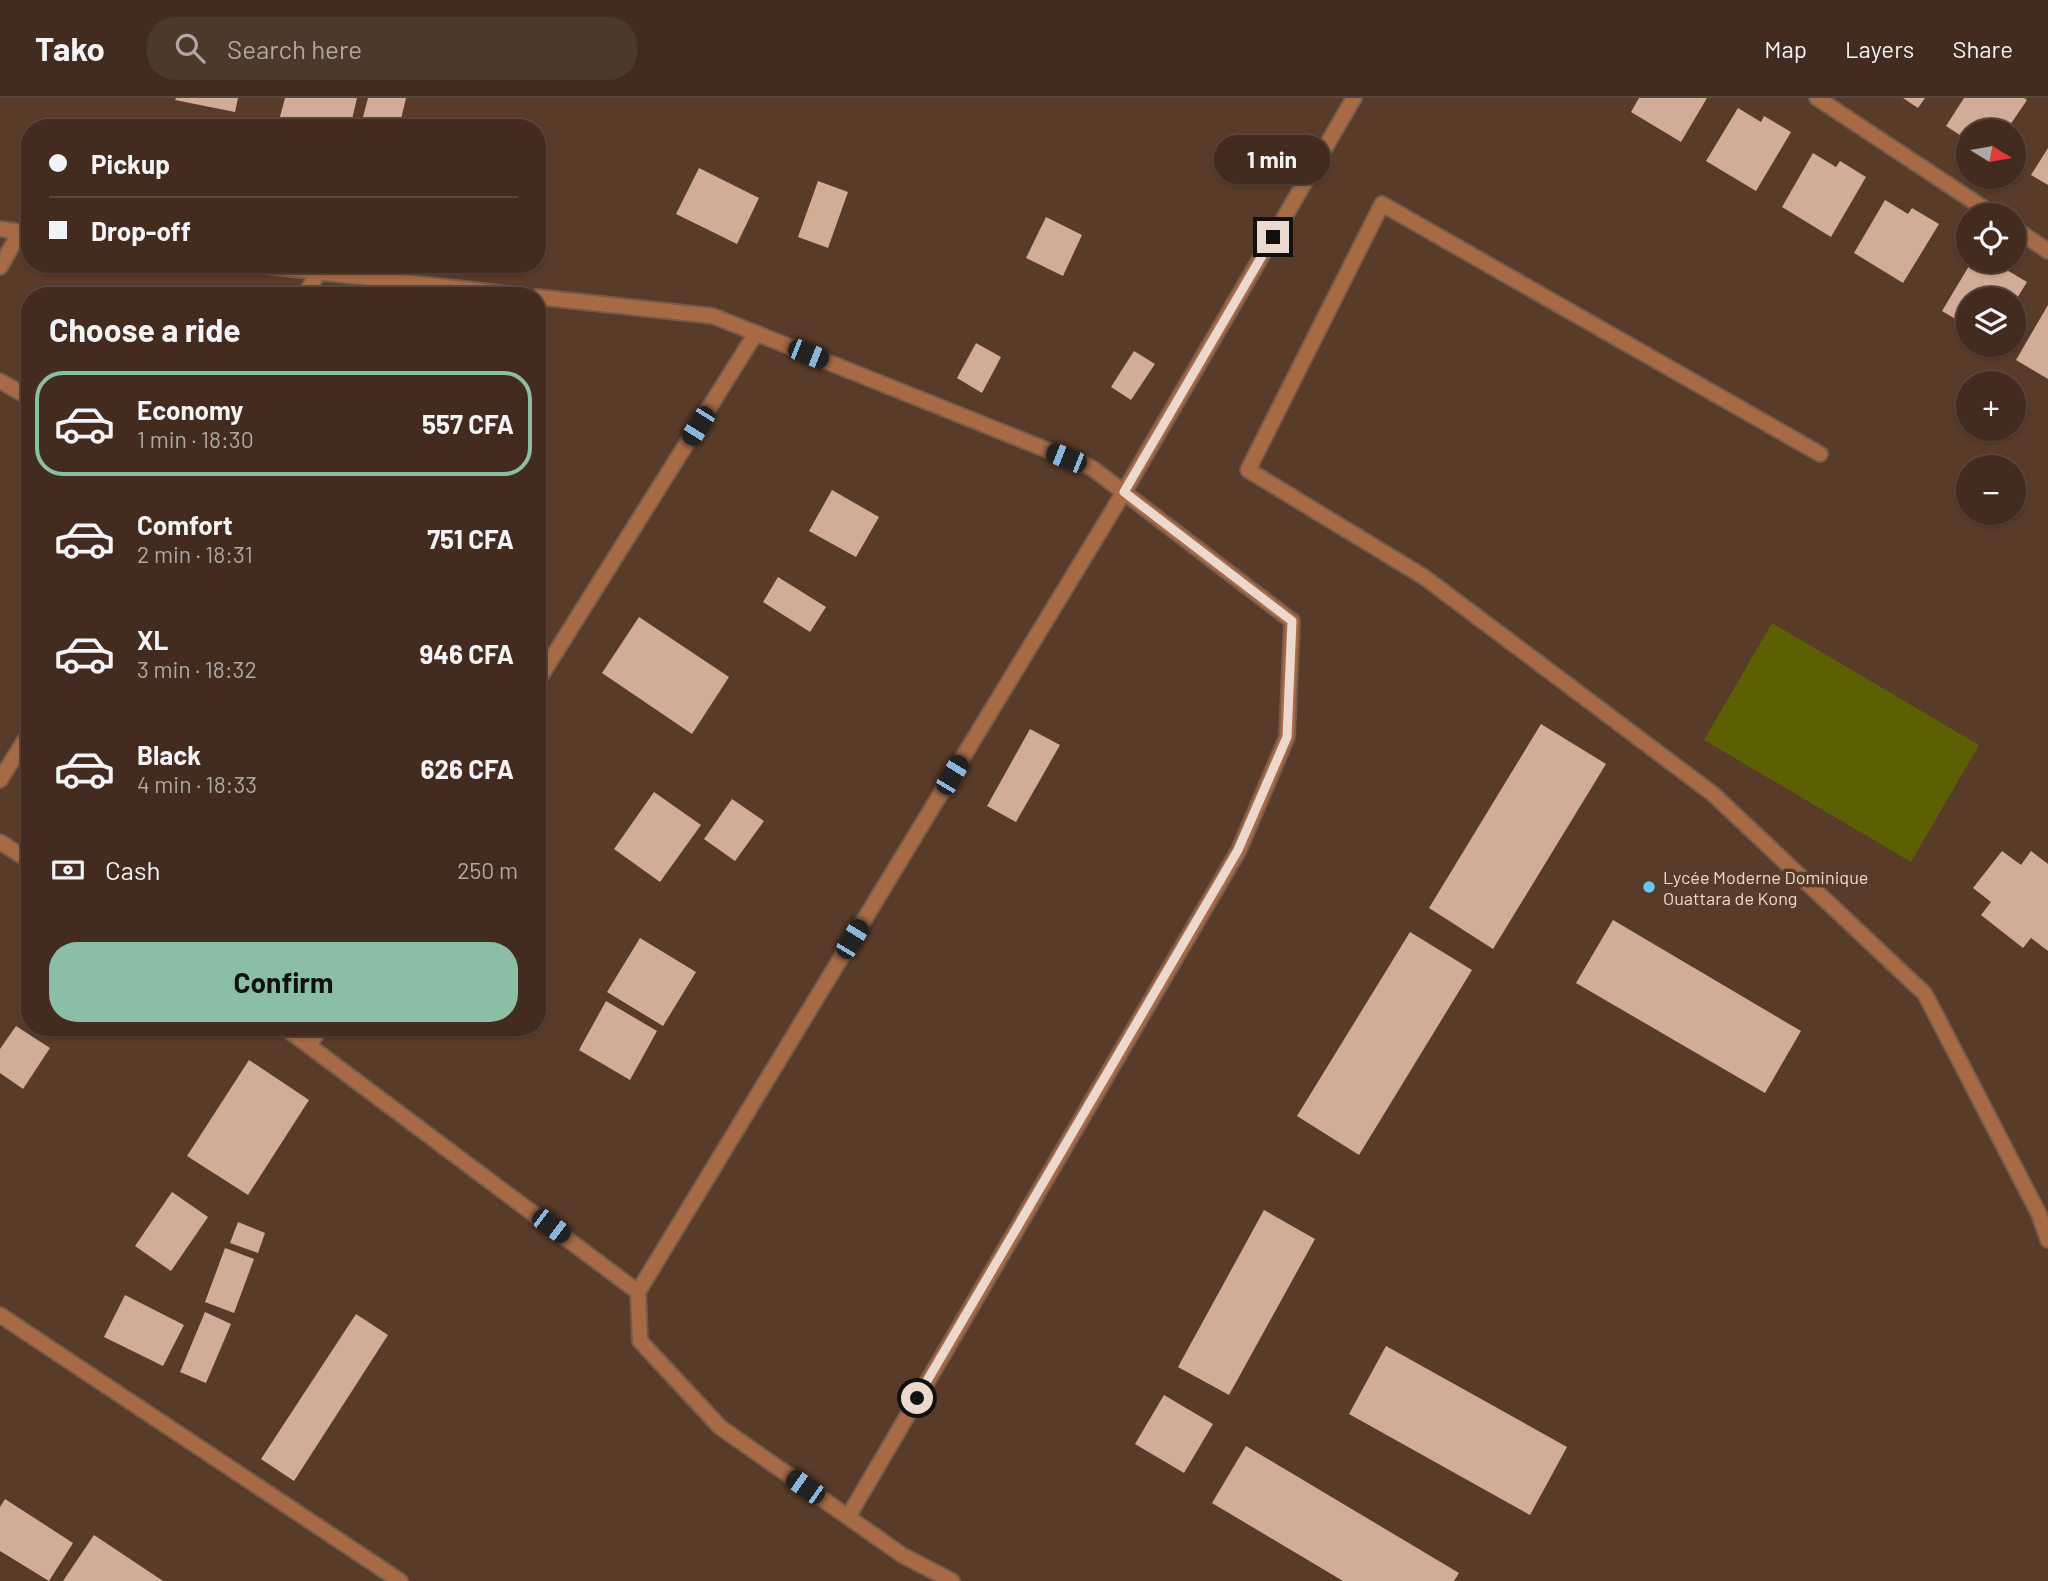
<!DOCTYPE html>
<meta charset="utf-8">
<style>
body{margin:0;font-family:Barlow,sans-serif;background:#4d382c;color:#f1f3f6;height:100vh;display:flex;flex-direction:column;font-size:26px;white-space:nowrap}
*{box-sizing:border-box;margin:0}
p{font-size:23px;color:#afa7a4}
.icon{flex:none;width:38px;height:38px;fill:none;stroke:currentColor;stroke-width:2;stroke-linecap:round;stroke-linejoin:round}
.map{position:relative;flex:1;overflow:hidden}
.drawer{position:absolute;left:21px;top:189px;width:525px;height:749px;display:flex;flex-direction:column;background:#432c1f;border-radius:28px;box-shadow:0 2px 5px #0004,0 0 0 2px #5b483d}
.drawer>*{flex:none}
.banner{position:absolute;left:21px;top:21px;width:525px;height:154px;border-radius:28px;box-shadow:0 2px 5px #0004,0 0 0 2px #5b483d;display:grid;align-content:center;height:154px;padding:0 28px;background:#432c1f}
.needle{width:46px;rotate:101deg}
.fabs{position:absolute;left:1956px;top:21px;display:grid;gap:14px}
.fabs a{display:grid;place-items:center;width:70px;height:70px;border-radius:50%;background:#432c1f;box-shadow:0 2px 5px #0004,0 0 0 2px #5b483d;font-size:35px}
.end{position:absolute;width:32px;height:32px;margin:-16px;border:9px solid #ecd9ce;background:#111;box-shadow:0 0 0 4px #111}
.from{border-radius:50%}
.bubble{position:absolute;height:49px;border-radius:24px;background:#432c1f;box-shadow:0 2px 5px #0004,0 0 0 2px #5b483d;font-size:23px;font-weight:700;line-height:49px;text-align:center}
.car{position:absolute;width:21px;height:42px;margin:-21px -10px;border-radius:9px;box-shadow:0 0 5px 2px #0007;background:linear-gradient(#222 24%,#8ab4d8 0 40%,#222 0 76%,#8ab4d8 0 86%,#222 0)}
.banner b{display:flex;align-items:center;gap:24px;height:66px;font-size:26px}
.banner b+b{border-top:2px solid #5b483d}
.banner i{width:18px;height:18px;background:#f1f3f6}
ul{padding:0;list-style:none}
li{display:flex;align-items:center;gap:21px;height:105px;margin:0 14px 10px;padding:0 14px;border:4px solid transparent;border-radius:28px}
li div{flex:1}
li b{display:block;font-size:26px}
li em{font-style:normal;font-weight:700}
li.active{border-color:#8abfa5}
li>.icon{width:63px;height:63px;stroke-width:1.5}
h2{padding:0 28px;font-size:32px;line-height:84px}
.pay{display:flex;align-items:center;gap:18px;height:77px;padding:0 28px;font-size:26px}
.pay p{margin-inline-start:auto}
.cta{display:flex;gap:14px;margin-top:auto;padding:14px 28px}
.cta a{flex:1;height:80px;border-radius:28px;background:#8abfa5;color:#111;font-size:28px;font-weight:700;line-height:80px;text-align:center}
header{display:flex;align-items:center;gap:42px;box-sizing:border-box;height:98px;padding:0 35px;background:#432c1f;border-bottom:2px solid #5b483d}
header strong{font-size:33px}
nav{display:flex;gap:38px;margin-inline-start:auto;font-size:24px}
.search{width:490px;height:63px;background:#4d382c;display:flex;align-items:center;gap:18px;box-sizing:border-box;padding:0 24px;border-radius:28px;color:#afa7a4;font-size:26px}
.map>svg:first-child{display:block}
</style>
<header>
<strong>Tako</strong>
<div class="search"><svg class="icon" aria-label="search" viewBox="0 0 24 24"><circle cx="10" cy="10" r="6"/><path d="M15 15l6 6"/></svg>Search here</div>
<nav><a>Map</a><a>Layers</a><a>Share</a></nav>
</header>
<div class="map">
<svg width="2048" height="1483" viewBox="0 0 2048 1483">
<rect width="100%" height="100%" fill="#593b29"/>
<polygon fill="#5d5f03" points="1772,525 1979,647 1911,764 1704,642"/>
<g fill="#d1ad98">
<polygon points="176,0 238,0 235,14 175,2"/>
<polygon points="285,0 357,0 350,30 277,30"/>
<polygon points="368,0 406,0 399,30 360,30"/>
<polygon points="1639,0 1707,0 1681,44 1631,14"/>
<polygon points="1903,0 1925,0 1918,10"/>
<polygon points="1964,0 2024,0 2027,2 2006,33 1969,33 1969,43 1946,28"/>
<polygon points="1738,10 1761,24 1764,18 1791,34 1756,93 1706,63"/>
<polygon points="2048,50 2048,87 2031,77"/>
<polygon points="1813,55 1836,69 1840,63 1866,79 1831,139 1782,109"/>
<polygon points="699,70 759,100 737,146 676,116"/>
<polygon points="818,83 848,94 828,150 798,139"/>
<polygon points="1885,102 1908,116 1912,110 1939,126 1903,185 1854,155"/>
<polygon points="1046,119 1082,137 1063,178 1026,160"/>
<polygon points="1972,163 1978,163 1997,174 2000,168 2027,184 2014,205 2014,201 1969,201 1969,229 1942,213"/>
<polygon points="2048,207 2048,281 2016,262"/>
<polygon points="976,245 1001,259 982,295 957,280"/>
<polygon points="1134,253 1155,266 1131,302 1111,289"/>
<polygon points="832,392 879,419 856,459 809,433"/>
<polygon points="778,479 826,509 810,534 763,504"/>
<polygon points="639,519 729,579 692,636 602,575"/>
<polygon points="1541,626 1606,666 1493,851 1429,810"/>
<polygon points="1030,631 1060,647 1016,724 987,708"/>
<polygon points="654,694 701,727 660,784 614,751"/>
<polygon points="732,701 764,723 735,763 704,741"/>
<polygon points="2002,753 2021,767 2031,753 2048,766 2048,853 2031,840 2023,850 1981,817 1991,804 1973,790"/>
<polygon points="1613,822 1801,933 1765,995 1576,885"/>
<polygon points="1410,834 1472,872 1359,1057 1297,1018"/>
<polygon points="640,840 696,874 663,928 607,894"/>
<polygon points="606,903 657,933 630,982 579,952"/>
<polygon points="16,928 50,950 23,991 0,975 0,951"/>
<polygon points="249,962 309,1002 248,1097 187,1058"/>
<polygon points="172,1094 208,1119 171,1173 135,1148"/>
<polygon points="1264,1112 1315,1141 1229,1297 1178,1269"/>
<polygon points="238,1124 265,1135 258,1155 230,1145"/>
<polygon points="225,1150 254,1161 234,1215 205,1204"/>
<polygon points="125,1197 184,1227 163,1268 104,1239"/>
<polygon points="205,1214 231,1226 206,1285 180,1274"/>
<polygon points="356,1216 388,1237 294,1383 261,1361"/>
<polygon points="1386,1248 1567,1349 1530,1417 1349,1316"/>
<polygon points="1164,1297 1213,1326 1184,1375 1135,1346"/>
<polygon points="1246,1348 1459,1475 1454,1483 1343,1483 1212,1405"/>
<polygon points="5,1401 73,1445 49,1483 0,1453 0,1409"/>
<polygon points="94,1437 163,1483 63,1483"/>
</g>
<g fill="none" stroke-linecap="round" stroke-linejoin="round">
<defs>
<polyline id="lane" points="1820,356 1382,106 1248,372 1424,479 1713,696 1925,896 2039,1116 2048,1142"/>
<g id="street">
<polyline points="1817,0 1994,117"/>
<polyline points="2014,130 2048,153"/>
<polyline points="0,131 28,135"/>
<polyline points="249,166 525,198"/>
<polyline points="0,169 20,134"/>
<polyline points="304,198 318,176"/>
<polyline points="537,199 713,218 1092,370 1292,523 1287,639 1239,752 848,1419"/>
<polyline points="0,283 30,300"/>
<polyline points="537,584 756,235"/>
<polyline points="0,682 30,634"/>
<polyline points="0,744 30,763"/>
<polyline points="284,929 638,1194 640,1243 720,1329 902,1457 952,1483"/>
<polyline points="310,946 321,929"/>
<polyline points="638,1194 1124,394 1354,0"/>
<polyline points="0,1217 400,1483"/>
</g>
</defs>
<use href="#lane" stroke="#765b4a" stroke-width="18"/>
<use href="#street" stroke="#765b4a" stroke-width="18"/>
<use href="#lane" stroke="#a76a45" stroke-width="14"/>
<use href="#street" stroke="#a76a45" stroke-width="14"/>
</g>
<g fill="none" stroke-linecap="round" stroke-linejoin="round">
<polyline stroke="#ecd9ce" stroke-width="9" points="917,1300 1238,752 1287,639 1292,523 1124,394 1273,139"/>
</g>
<circle fill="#68c4f0" stroke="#593b29" stroke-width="2.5" cx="1649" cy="789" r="7"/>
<g text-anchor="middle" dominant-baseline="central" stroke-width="7" stroke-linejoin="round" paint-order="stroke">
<g font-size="18" fill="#ecd9ce" stroke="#593b29" text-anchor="start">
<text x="1663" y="779">Lycée Moderne Dominique<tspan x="1663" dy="21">Ouattara de Kong</tspan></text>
</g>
</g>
</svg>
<div class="fabs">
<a><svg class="needle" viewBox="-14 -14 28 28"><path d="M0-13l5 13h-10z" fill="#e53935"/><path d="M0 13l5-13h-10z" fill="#afa7a4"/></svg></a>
<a><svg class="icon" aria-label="locate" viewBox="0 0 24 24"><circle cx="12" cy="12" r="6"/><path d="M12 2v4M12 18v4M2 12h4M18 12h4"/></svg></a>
<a><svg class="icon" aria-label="layers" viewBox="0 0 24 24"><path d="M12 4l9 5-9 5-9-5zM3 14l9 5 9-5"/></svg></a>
<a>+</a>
<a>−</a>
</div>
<i class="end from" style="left:917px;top:1300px"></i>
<i class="end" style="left:1273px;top:139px"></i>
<div class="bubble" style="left:1214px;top:37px;width:116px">1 min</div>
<i class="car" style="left:808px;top:256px;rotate:112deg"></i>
<i class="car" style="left:698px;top:328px;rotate:212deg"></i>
<i class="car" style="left:1066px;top:360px;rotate:292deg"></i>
<i class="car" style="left:952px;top:677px;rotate:31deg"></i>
<i class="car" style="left:852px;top:841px;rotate:31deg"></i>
<i class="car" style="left:551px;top:1128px;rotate:127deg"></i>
<i class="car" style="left:805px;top:1389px;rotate:305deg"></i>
<div class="banner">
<b><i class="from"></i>Pickup</b>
<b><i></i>Drop-off</b>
</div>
<section class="drawer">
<h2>Choose a ride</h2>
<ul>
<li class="active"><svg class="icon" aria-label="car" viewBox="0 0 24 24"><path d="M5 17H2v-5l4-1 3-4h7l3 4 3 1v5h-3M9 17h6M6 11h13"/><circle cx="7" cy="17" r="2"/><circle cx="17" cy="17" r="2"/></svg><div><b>Economy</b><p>1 min · 18:30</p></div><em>557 CFA</em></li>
<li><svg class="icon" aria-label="car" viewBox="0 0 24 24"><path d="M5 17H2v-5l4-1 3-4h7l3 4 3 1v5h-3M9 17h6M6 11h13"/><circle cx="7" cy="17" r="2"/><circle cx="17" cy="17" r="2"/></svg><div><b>Comfort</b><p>2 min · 18:31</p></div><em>751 CFA</em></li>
<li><svg class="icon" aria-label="car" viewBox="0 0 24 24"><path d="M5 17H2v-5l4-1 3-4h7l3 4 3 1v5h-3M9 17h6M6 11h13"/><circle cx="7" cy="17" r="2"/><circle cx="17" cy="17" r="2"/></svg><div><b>XL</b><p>3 min · 18:32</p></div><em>946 CFA</em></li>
<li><svg class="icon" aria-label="car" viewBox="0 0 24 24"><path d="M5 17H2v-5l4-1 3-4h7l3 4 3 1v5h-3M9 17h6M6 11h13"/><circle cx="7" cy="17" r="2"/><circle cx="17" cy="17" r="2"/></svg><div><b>Black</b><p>4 min · 18:33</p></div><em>626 CFA</em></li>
</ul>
<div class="pay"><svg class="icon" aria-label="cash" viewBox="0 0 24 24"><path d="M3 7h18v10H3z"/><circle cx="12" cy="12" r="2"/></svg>Cash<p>250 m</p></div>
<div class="cta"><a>Confirm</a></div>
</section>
</div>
